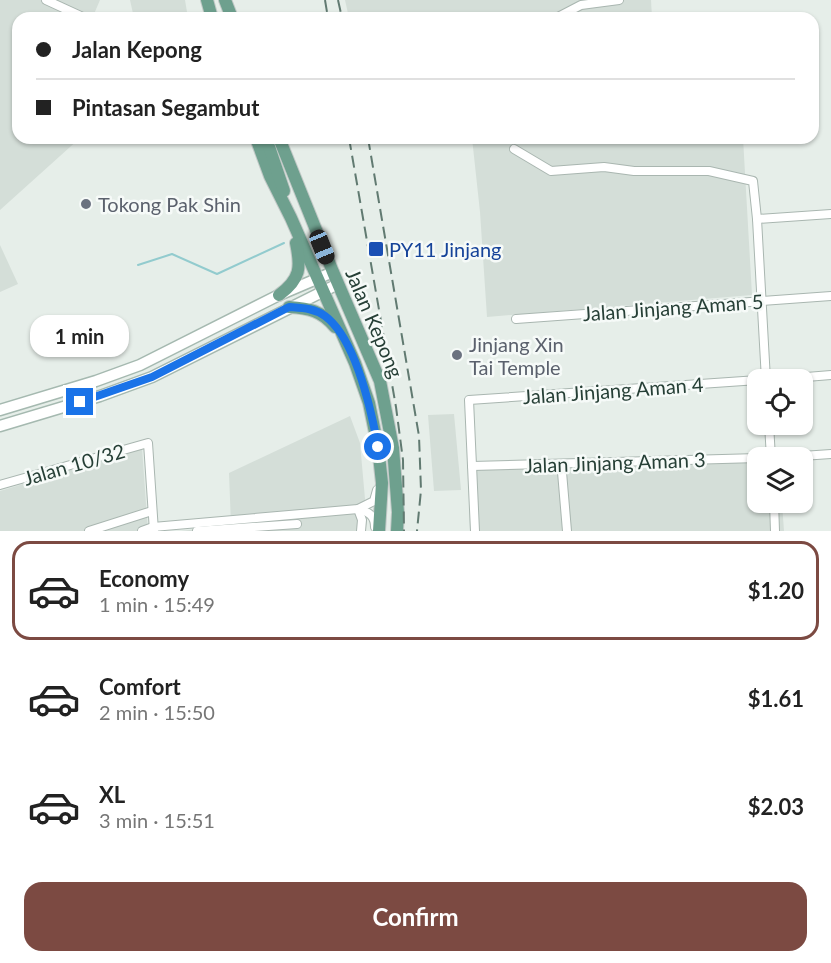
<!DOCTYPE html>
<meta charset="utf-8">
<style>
body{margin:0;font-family:Lato,sans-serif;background:#f6f6f6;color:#222;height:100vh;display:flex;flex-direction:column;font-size:22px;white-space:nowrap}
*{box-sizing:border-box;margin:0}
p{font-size:20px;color:#767676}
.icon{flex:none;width:33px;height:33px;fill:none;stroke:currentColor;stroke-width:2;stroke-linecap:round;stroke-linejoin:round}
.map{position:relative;height:531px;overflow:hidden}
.drawer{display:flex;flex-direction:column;background:#fff;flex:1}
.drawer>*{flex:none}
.banner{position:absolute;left:12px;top:12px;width:807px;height:132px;border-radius:18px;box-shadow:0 2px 4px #0004;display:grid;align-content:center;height:132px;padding:0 24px;background:#fff}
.controls{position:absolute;left:747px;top:369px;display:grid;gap:12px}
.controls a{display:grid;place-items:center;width:66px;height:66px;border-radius:12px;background:#fff;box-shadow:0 2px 4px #0004;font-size:30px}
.end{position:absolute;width:27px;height:27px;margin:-14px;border:8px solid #1a73e8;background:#fff;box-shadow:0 0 0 3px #fff}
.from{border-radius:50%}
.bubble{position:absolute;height:42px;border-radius:18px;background:#fff;box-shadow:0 2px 4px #0004;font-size:20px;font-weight:700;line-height:42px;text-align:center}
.car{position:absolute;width:18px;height:36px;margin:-18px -9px;border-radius:8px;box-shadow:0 0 4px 2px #0007;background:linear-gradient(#222 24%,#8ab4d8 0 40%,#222 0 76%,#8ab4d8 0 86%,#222 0)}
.banner b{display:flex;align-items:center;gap:21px;height:57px;font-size:22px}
.banner b+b{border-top:2px solid #e0e0e0}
.banner i{width:15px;height:15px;background:#222}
ul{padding:10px 0 0;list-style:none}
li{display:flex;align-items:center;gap:18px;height:99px;margin:0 12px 9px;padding:0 12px;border:3px solid transparent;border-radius:18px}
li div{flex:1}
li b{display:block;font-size:22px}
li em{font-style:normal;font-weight:700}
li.on{border-color:#7c4a42}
li>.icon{width:54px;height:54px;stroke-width:1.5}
.button{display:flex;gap:12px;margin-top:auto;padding:12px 24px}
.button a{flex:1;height:69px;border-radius:18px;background:#7c4a42;color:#fff;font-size:24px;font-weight:700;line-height:69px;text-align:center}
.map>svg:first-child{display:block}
</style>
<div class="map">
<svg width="831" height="531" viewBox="0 0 831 531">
<rect width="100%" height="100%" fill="#e6eee9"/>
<g fill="#d4ded8">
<polygon points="0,0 100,0 94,14 102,18 18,18 18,138 80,138 0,210"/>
<polygon points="130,0 185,0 188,18 134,18"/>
<polygon points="345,0 651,0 652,18 349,18"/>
<polygon points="419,138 743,138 752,295 487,317 480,212 472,138 421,141"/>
<polygon points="0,245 18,284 0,292"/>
<polygon points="454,414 461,490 434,491 428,415"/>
<polygon points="350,416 360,443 367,521 365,531 181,531 231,525 229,473"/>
<polygon points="142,448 148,531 0,531 0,491"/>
<polygon points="757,461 758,502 782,503 784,531 470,531 468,468"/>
</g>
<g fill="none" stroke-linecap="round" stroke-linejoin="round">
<polyline stroke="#92cbce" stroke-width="2" points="138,265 172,254 217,274 284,243"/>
<defs>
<g id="minor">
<polyline points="46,0 85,18"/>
<polyline points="556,18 581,5 619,0"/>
<polyline points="514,149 551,171 604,167 634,171 709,171 753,181 757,219 766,380"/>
<polyline points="757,219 831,214"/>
<polyline points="516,319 831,296"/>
<polyline points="770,380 831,375"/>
<polyline points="769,424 771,458"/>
<polyline points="773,458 831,454"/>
<polyline points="556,464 562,472 567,531"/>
<polyline points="472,466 758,458"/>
<polyline points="0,485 148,443 154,531"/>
<polyline points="774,502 775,531"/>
<polyline points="358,509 362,520 361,531"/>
<path d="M359,509C369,512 375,516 375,527"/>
<polyline points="89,531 152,511"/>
<polyline points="142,531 153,527 358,509 374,501 377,490"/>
<polyline points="197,531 297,524"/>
<polyline points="475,531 469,400 758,380"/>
</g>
<g id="secondary">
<polyline points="0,410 96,381 140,365 279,295 333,272"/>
<polyline points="0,426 100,396 152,377 338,284"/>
</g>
<g id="primary">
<polyline points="207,0 212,18"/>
<polyline points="225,0 232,18"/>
<polyline points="256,138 270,176 291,218 355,363 369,403 378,447 382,483 379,531"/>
<polyline points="266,138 284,191"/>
<polyline points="279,138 333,272 380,381 393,448 398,512 397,531"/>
<path d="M279,295C301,279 301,267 296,243"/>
<path d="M289,307C309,308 322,311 335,327"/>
</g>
</defs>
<use href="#minor" stroke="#a9b6b0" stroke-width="10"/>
<use href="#secondary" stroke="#a5b9b0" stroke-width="13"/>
<use href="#primary" stroke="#c2c9c7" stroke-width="14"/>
<use href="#minor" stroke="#fff" stroke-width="8"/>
<use href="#secondary" stroke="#fff" stroke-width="10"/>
<use href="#primary" stroke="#6ea08e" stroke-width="12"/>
<g stroke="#617a71" stroke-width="2" stroke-dasharray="12 6" stroke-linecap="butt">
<polyline points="325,0 328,18"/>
<polyline points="338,0 342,18"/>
<polyline points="349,138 396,407 403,460 404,531"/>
<polyline points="368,138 419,436 421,490 417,531"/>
</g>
</g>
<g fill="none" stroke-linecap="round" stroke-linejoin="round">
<path stroke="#1a73e8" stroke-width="8" d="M80,402L152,377L289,307C302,308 314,308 325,316C356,339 371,409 378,447"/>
</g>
<g fill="#6b7280" stroke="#f6faf8" stroke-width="2">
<circle cx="86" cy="204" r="6"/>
<circle cx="457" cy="355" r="6"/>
</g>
<rect fill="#1a4fb4" stroke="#f6faf8" stroke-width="2" x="368" y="241" width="16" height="16" rx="3"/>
<g text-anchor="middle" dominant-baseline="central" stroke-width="5" stroke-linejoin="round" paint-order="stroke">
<g font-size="20" fill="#5b616d" stroke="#f6faf8" text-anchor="start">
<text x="98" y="204">Tokong Pak Shin</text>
<text x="469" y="344">Jinjang Xin<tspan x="469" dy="23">Tai Temple</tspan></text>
</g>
<g font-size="20" fill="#164399" stroke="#f6faf8" text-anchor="start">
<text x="389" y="249">PY11 Jinjang</text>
</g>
<g font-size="20" fill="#263f36" stroke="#f6faf8">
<text transform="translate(673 307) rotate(-4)">Jalan Jinjang Aman 5</text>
<text transform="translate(375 323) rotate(67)">Jalan Kepong</text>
<text transform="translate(613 390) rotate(-4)">Jalan Jinjang Aman 4</text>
<text transform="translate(615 462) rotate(-2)">Jalan Jinjang Aman 3</text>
<text transform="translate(74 464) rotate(-16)">Jalan 10/32</text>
</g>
</g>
</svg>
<div class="controls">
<a><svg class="icon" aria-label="locate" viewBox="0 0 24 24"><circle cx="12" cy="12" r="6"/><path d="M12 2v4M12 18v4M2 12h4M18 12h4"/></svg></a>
<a><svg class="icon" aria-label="layers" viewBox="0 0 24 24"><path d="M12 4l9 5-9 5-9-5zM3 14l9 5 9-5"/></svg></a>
</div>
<i class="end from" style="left:378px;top:447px"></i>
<i class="end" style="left:80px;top:402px"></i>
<div class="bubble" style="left:30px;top:315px;width:99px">1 min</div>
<i class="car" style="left:322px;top:247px;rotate:158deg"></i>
<div class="banner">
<b><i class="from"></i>Jalan Kepong</b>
<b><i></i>Pintasan Segambut</b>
</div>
</div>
<section class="drawer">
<ul>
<li class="on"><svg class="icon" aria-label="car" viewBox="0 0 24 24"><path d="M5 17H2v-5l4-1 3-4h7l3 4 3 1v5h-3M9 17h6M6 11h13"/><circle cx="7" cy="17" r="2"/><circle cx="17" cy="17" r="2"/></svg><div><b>Economy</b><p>1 min · 15:49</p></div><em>$1.20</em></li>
<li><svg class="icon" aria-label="car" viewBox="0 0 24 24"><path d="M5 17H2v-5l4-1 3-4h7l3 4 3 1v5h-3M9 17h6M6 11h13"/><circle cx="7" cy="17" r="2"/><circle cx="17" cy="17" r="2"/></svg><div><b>Comfort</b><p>2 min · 15:50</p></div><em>$1.61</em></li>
<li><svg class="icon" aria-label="car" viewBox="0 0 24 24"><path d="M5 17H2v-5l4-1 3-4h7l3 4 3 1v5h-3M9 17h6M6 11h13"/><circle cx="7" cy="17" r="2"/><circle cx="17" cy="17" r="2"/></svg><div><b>XL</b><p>3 min · 15:51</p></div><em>$2.03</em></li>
</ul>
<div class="button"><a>Confirm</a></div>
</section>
